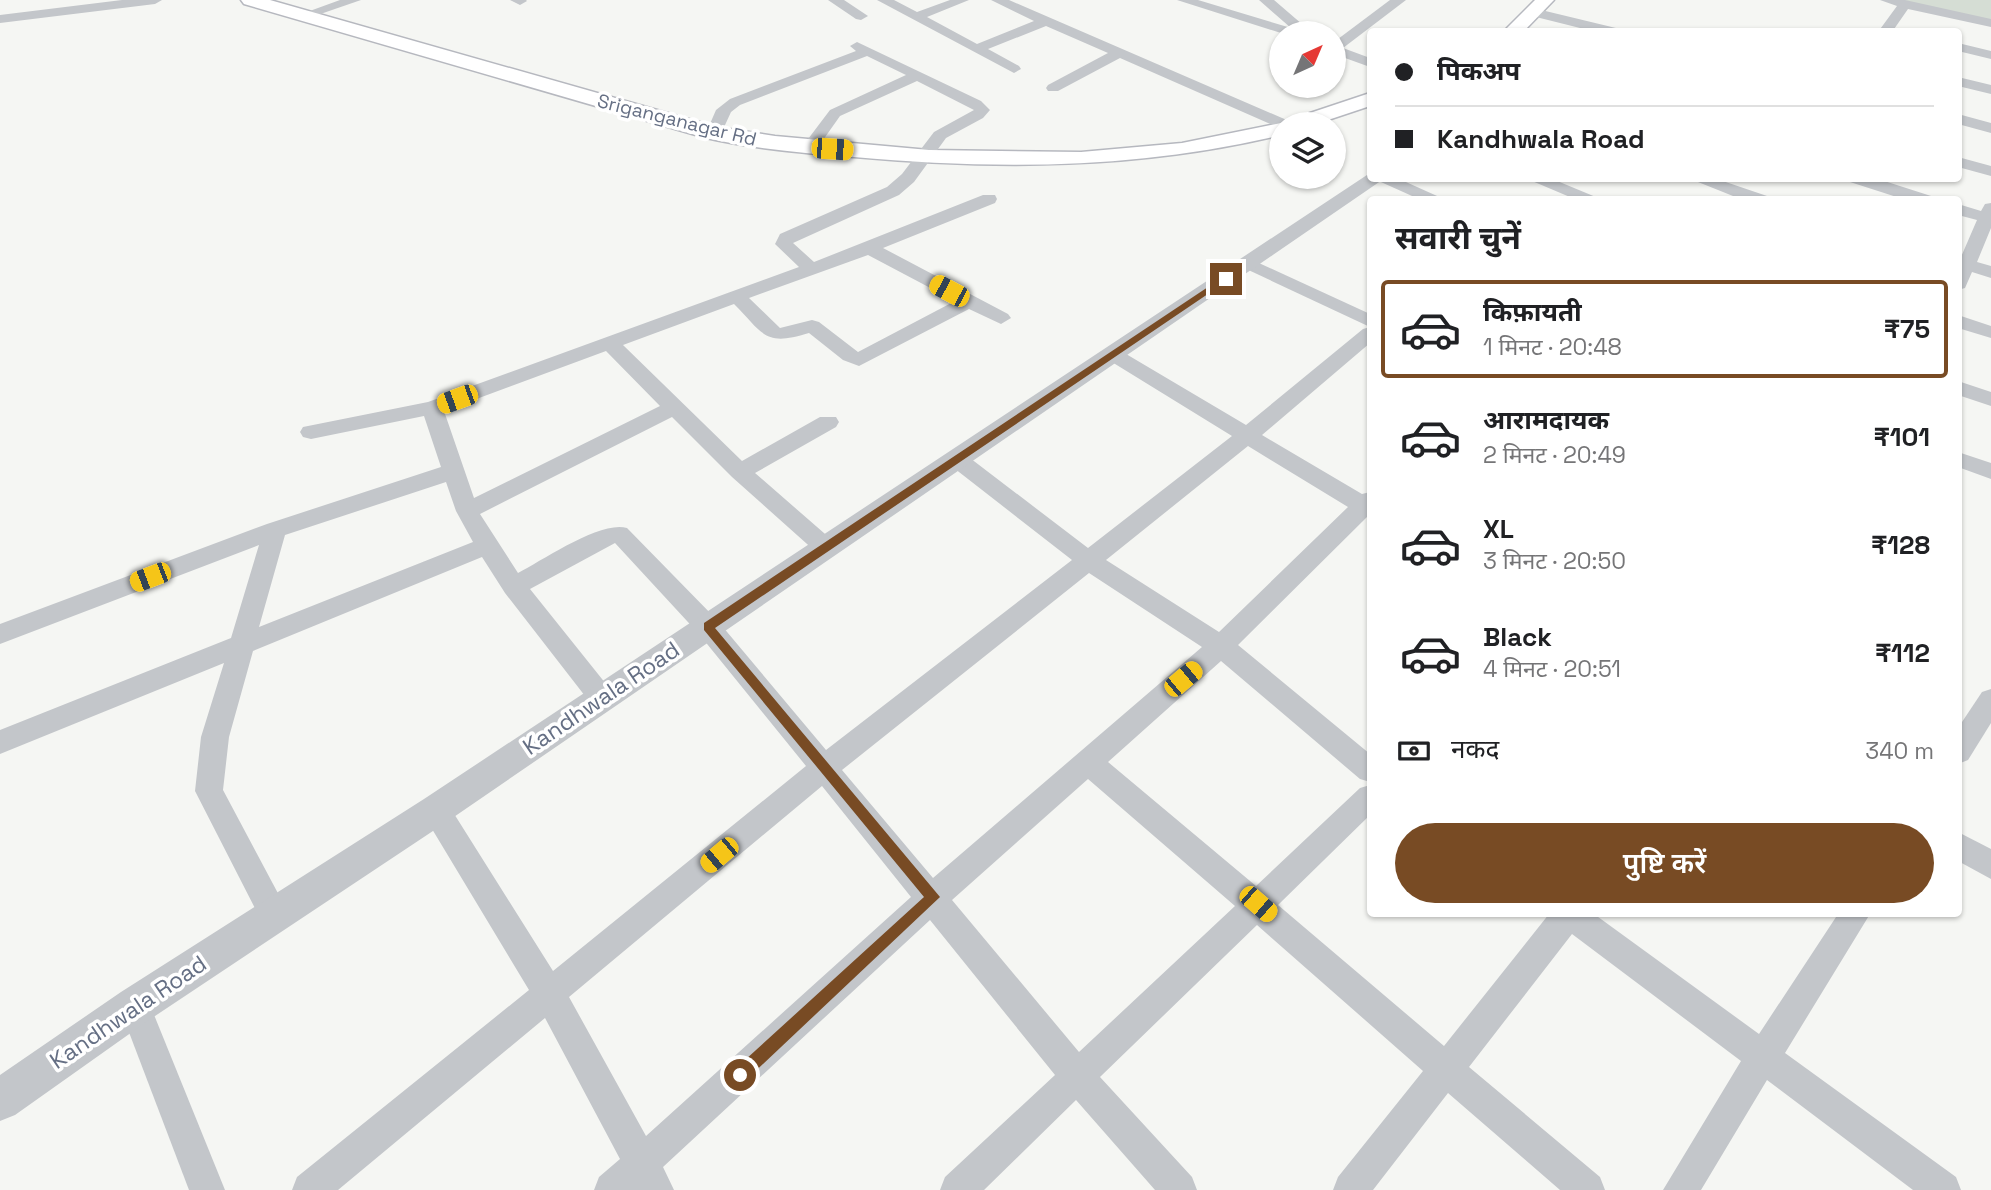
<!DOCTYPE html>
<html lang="hi">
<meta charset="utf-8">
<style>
body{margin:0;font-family:"Space Grotesk","Noto Sans Devanagari",sans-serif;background:#f6f6f6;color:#202124;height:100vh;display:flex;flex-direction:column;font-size:26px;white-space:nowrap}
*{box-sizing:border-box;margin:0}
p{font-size:23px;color:#757577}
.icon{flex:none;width:38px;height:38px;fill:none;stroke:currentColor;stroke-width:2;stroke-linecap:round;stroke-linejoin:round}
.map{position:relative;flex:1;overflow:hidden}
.sheet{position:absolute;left:1367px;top:196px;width:595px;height:721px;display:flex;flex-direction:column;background:#fff;border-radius:7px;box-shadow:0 2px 5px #0004}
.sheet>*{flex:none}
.guide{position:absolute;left:1367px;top:28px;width:595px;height:154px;border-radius:7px;box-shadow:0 2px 5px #0004;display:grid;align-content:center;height:154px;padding:0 28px;background:#fff}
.needle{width:46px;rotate:44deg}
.tools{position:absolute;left:1269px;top:21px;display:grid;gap:14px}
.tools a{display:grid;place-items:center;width:77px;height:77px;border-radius:50%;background:#fff;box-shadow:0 2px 5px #0004;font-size:35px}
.end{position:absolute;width:32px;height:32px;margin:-16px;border:9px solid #784b24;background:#fff;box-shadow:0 0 0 4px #fff}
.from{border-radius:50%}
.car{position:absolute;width:21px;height:42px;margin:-21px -10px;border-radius:9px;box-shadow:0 0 5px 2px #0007;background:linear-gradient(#f5c518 24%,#345 0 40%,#f5c518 0 76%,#345 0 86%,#f5c518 0)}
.guide b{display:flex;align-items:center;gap:24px;height:66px;font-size:26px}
.guide b+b{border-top:2px solid #e0e0e0}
.guide i{width:18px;height:18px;background:#202124}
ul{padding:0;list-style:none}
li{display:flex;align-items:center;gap:21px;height:98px;margin:0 14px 10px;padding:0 14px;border:4px solid transparent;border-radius:7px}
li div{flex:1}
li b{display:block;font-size:26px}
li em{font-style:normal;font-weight:600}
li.active{border-color:#784b24}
li>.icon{width:63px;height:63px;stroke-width:1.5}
h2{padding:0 28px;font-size:32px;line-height:84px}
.pay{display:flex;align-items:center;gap:18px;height:77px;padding:0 28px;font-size:26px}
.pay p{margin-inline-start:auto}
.button{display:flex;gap:14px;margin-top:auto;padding:14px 28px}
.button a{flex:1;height:80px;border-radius:42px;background:#784b24;color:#fff;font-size:28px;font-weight:600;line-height:80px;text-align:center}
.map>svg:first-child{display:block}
</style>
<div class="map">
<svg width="1991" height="1190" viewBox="0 0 1991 1190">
<rect width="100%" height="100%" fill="#f5f6f3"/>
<polygon fill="#d5ddd4" points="1890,0 1991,0 1991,21"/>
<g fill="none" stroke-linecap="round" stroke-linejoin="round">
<defs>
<g id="secondary">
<path d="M241,0H270L717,127L775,136L929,150L1081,152L1182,143L1281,123L1286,124L1289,120L1370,93V106L1316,124H1281V135C1140,169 998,170 854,157C805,153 754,149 706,138L244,4Z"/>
<polygon points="1535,0 1554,0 1523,32 1503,32"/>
</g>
</defs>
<use href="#secondary" stroke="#b6b8bf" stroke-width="3"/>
<g fill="#c3c6ca" fill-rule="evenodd">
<polygon points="122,0 162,0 155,4 0,23 0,15"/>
<polygon points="340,0 361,0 303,20 296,16"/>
<polygon points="510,0 526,0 527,1 520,5"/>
<polygon points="828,0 844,0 868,16 861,20 856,19"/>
<polygon points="877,0 894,0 917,12 950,0 969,0 927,17 977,44 1034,21 991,0 1009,0 1289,121 1291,124 1281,124 1281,128 1277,127 1120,58 1058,91 1048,91 1046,88 1048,85 1108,53 1046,26 988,49 1019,66 1021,69 1014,73"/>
<polygon points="1177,0 1198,0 1291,28 1259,0 1274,0 1310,31 1308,33 1281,33"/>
<polygon points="1390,0 1406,0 1343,48 1370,58 1370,67 1334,54 1334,42"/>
<polygon points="1880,0 1905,0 1991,19 1991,27 1908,9 1892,32 1878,32 1897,6"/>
<polygon points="1533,8 1620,29 1622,32 1596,32 1528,15 1526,12"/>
<path d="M857,42L981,101L990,110L983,118L946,138L914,182L899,195L793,243L814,262L983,195H995L997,199L995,203L883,248L1008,314L1011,318L1001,324L969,309L859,366L843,360L809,333C764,347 764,334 734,304L623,345L742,461L820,417H836L839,422L836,427L755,473L832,540L836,546L832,552L824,555L816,552L732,477L672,417L480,514L518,573C543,560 601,520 627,528L717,620L826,750L1072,560L950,465L947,460L950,455L958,452L966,455L1088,548L1232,436L1107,359L1104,355L1107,351H1121L1246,425L1363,329L1370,327V343L1262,435L1362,494L1370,492V518L1367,517L1238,645L1370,754V782L1360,779L1221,661L1108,762L1256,886L1360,788L1370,785V815L1278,905L1444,1046L1549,914H1594L1759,1034L1838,914H1870L1785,1053L1956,1177L1961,1190H1913L1767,1080L1701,1190H1663L1741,1061L1572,934L1469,1067L1600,1177L1605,1190H1560L1448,1093L1373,1190H1333L1338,1177L1423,1071L1257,925L1100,1077L1192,1177L1197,1190H1155L1076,1100L984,1190H940L945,1177L1055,1075L930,920L663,1167L674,1190H594L599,1177L620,1159L545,1018L338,1190H292L297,1177L529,990L426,819L422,810L426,801L436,797L446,801L553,971L806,766L699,634L615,543L530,589L610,689L614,697L610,705L601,708L592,705L505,593L482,557L253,651L229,737L223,790L289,914L285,924L274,929L263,924L195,791L201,737L224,663L0,754V730L231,638L259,545L0,644V624L267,524L441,467L424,416L311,439L303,437L300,432L303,427L428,402L799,267L775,244L780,234L887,187L902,174L934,132L974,110L917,81L840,116L816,150H804L802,147L830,110L906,75L867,56L740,105L731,112L720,136H708L706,133L716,110L730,99L856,51L850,46ZM868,255L955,301L858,352L819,322L812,320L780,328L749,298ZM606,351L660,406L474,498L444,411ZM1248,446L1348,507L1219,632L1106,560ZM446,482L456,511L473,542L259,627L285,535ZM1089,573L1202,647L933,878L842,770ZM1088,779L1235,906L1079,1052L952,900ZM822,786L911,897L646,1136L569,997Z"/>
<polygon points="1958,43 1991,51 1991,59 1958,51"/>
<polygon points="1958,77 1991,85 1991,94 1958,86"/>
<polygon points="1958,114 1991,123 1991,133 1958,124"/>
<polygon points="1958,157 1991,166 1991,176 1958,167"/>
<polygon points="1372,178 1397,178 1446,200 1421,200"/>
<polygon points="1525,178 1550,178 1603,200 1577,200"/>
<polygon points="1688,178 1714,178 1767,196 1769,200 1743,200"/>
<polygon points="1848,178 1875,178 1931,196 1933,200 1906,200 1850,182"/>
<polygon points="1991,203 1991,228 1977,262 1991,266 1991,278 1972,272 1965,288 1958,290 1958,257 1961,257 1977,220 1958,215 1958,204 1981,211 1985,204"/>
<polygon points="1248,258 1370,314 1370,327 1242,267 1239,263"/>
<polygon points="1958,315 1991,326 1991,338 1958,328"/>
<polygon points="1958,381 1991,392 1991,406 1958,395"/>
<polygon points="1958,452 1991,463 1991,479 1958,467"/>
<polygon points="1991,689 1991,723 1968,760 1958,764 1958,728 1982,692"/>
<polygon points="1958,832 1991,849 1991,879 1958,861"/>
<polygon points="135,990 146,995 225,1190 189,1190 119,1006 124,995"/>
</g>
<polygon fill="#c3c6ca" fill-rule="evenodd" points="1370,173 1370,178 1385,178 448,821 149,1020 15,1115 0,1121 0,1075 121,992 424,799"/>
<use href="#secondary" fill="#fff" fill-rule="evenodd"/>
</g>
<polygon fill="#784b24" points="1223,277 1230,279 715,628 940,897 745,1081 740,1083 734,1081 732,1075 734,1070 924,897 704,630 704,623"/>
<g text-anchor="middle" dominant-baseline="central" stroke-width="7" stroke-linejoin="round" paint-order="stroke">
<g font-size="19" fill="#656f84" stroke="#fff">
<text transform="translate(677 120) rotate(14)">Sriganganagar Rd</text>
</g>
<g font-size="23" fill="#656f84" stroke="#fff">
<text transform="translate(601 698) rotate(-34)">Kandhwala Road</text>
<text transform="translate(128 1012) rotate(-34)">Kandhwala Road</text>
</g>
</g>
</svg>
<div class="tools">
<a><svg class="needle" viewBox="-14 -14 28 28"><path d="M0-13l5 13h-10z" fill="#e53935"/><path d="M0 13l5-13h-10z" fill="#757577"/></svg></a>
<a><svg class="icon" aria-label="layers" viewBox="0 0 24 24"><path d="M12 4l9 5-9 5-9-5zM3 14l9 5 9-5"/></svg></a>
</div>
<i class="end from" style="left:740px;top:1075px"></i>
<i class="end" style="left:1226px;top:279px"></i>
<i class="car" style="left:832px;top:149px;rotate:94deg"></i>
<i class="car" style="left:949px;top:291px;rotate:298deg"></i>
<i class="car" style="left:457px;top:399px;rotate:250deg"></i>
<i class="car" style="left:150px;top:577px;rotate:249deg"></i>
<i class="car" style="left:1183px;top:679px;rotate:50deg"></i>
<i class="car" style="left:719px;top:855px;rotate:230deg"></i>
<i class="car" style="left:1258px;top:904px;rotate:131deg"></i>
<div class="guide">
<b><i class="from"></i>पिकअप</b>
<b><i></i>Kandhwala Road</b>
</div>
<section class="sheet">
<h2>सवारी चुनें</h2>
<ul>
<li class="active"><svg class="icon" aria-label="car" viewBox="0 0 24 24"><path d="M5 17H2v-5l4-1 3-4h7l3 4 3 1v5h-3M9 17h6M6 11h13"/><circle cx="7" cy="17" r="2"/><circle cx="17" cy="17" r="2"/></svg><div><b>किफ़ायती</b><p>1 मिनट · 20:48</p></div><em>₹75</em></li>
<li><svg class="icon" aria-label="car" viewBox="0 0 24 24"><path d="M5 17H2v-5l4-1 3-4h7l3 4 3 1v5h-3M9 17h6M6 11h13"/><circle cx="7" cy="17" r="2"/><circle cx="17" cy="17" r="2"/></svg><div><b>आरामदायक</b><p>2 मिनट · 20:49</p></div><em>₹101</em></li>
<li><svg class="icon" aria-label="car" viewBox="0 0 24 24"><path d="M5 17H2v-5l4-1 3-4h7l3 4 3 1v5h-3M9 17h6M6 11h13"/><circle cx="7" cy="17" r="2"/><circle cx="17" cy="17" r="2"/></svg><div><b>XL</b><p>3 मिनट · 20:50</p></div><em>₹128</em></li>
<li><svg class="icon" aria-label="car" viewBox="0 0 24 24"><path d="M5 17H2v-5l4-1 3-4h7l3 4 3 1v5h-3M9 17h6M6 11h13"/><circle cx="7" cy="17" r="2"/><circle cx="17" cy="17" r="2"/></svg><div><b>Black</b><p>4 मिनट · 20:51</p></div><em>₹112</em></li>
</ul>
<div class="pay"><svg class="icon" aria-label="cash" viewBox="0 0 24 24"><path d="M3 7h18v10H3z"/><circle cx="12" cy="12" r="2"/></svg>नकद<p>340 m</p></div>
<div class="button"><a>पुष्टि करें</a></div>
</section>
</div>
